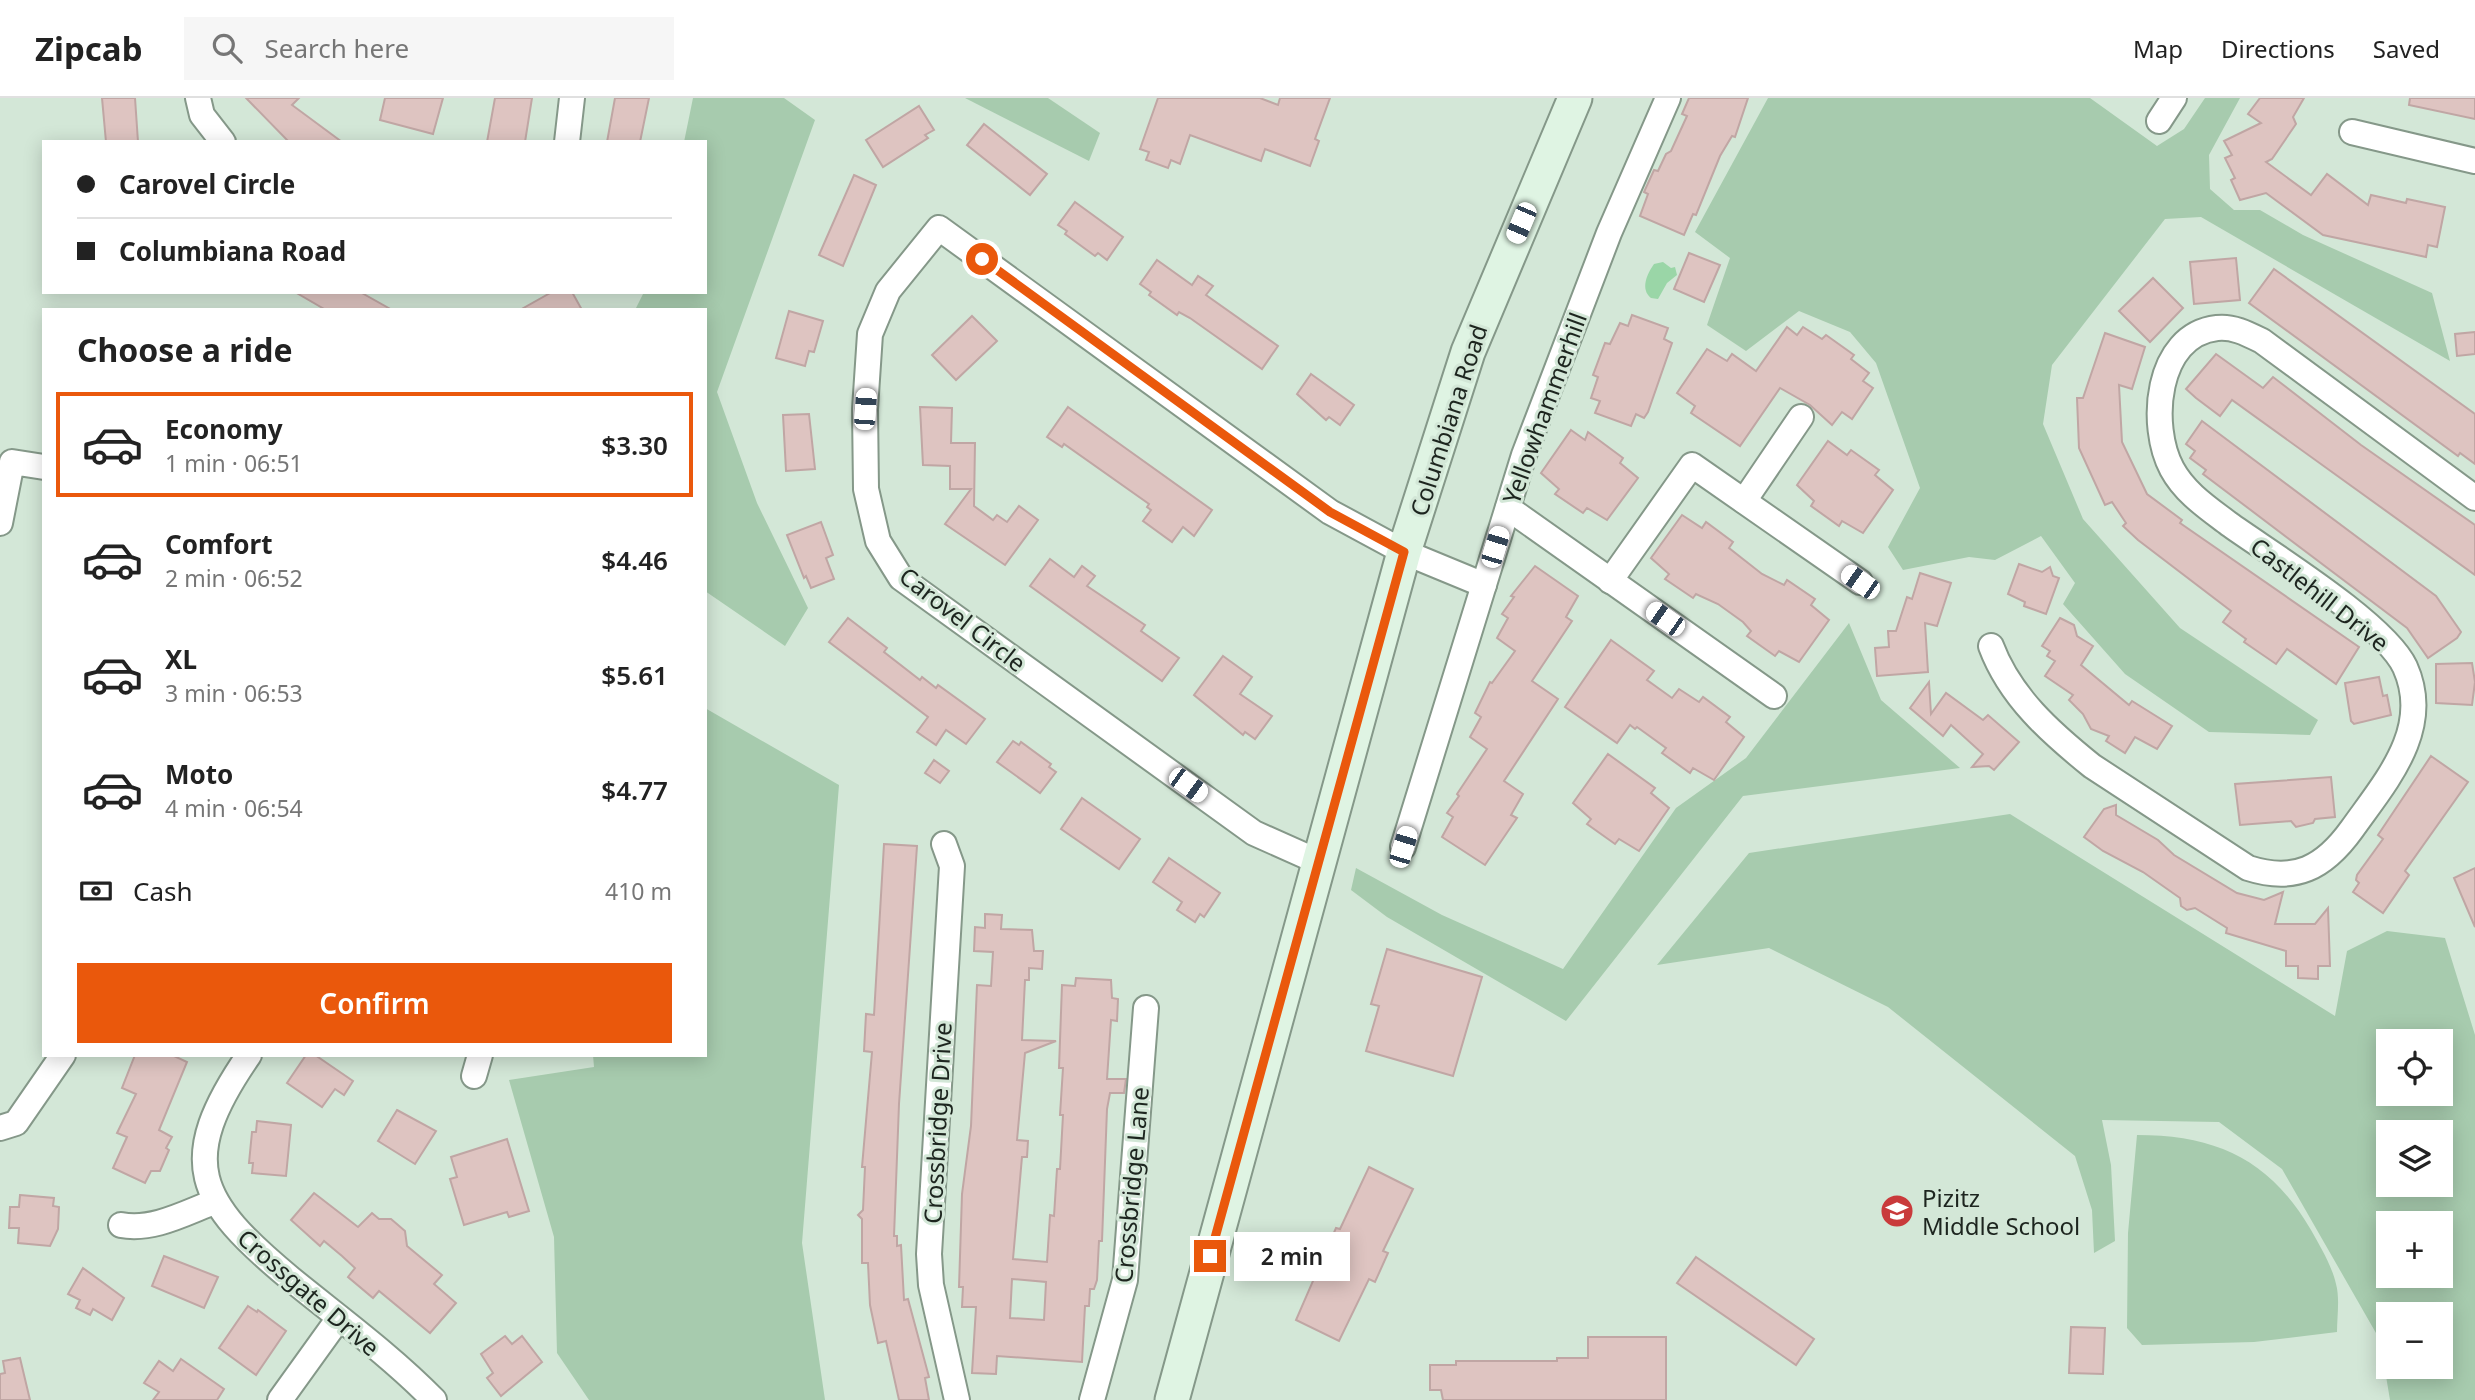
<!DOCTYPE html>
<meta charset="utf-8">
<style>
body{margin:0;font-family:"Noto Sans",sans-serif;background:#f6f6f6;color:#222;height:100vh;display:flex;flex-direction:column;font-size:26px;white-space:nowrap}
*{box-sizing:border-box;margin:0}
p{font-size:23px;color:#767676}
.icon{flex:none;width:38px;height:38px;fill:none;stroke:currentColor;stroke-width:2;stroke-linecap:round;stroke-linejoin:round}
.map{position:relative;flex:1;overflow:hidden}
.drawer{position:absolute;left:42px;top:210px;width:665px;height:749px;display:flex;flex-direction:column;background:#fff;border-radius:0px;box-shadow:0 4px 18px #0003}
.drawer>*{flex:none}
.hud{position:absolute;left:42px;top:42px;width:665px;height:154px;border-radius:0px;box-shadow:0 4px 18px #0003;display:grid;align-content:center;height:154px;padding:0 35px;background:#fff}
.fabs{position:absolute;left:2376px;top:931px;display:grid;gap:14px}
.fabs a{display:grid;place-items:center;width:77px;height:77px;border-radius:0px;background:#fff;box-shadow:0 4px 18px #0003;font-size:35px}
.end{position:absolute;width:32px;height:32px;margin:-16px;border:9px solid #ea580c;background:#fff;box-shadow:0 0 0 4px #fff}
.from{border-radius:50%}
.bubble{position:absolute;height:49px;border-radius:0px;background:#fff;box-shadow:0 4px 18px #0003;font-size:23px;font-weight:600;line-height:49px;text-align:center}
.car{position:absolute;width:21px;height:42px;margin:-21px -10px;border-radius:9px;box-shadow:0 0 5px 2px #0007;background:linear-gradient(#fff 24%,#345 0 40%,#fff 0 76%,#345 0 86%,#fff 0)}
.hud b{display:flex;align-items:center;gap:24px;height:66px;font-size:26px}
.hud b+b{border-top:2px solid #e0e0e0}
.hud i{width:18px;height:18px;background:#222}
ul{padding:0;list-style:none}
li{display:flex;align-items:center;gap:21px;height:105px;margin:0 14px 10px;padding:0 21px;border:4px solid transparent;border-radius:0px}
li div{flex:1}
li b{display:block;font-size:26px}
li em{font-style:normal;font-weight:600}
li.selected{border-color:#ea580c}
li>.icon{width:63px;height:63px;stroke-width:1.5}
h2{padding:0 35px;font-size:32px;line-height:84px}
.pay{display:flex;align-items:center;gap:18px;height:77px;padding:0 35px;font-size:26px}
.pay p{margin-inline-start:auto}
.primary-button{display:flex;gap:14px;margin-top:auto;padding:14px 35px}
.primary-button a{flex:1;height:80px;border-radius:0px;background:#ea580c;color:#fff;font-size:28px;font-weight:600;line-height:80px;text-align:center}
header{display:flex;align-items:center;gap:42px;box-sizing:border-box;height:98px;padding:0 35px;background:#fff;border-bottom:2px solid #e0e0e0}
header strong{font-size:33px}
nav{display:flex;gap:38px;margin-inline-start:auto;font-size:24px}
.search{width:490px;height:63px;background:#f6f6f6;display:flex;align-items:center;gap:18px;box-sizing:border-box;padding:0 24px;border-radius:0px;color:#767676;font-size:26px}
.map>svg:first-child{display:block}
</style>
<header>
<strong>Zipcab</strong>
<div class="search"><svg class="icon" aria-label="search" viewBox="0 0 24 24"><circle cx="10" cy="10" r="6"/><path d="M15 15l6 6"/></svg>Search here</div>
<nav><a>Map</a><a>Directions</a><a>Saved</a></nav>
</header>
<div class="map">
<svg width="2475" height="1302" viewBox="0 0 2475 1302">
<rect width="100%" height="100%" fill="#d3e7d7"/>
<g fill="#a7cbae" fill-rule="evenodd">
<polygon points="693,0 784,0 815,22 717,294 757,405 808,510 785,548 705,493 705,212 635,212 644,194 705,194 705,44 684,44"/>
<polygon points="965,0 1048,0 1100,35 1089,63"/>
<polygon points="1768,0 2090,0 2157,48 2184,31 2205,0 2240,0 2209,57 2210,91 2234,112 2260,112 2303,137 2432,195 2450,263 2201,119 2165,121 2052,267 2043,326 2083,421 2180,530 2318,622 2310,637 2209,634 2125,576 2063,506 2075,485 2041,438 1995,462 1969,459 1903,472 1888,449 1920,390 1876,265 1850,234 1799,213 1746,253 1707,227 1730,160 1695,134"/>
<polygon points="1849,525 1881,602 1960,670 1743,698 1566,923 1387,819 1351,792 1356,770 1442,817 1563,871 1676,710 1746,660"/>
<polygon points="705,610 839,687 802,1145 825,1302 589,1302 557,1255 554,1139 509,982 594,969 593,957 705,957"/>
<path d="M2010,716L2335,918L2347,853L2387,833L2445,840L2475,937V1302H2390L2380,1242L2282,1071L2219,1024L2102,1022L2111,1067L2115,1143L2094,1155L2092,1112L2075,1058L1888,909L1769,850L1657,867L1749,755ZM2441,943V996H2389V943ZM2441,1034V1087H2389V1034ZM2441,1125V1178H2389V1125ZM2441,1216V1269H2389V1216Z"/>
<path d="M2137,1037C2217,1037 2270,1062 2311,1132C2320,1148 2332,1168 2336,1186C2340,1200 2337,1219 2337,1234L2254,1244L2142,1247L2127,1230L2128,1135Z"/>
</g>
<path fill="#9ad6a7" d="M1663,164L1671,170L1675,169L1677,177L1667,185L1658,201L1651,200C1640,191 1647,176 1654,166Z"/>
<g fill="#dec4c1" stroke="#c0a6a4" stroke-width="2" fill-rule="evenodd">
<polygon points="102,0 135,0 138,44 106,44"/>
<polygon points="246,0 299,0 292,7 342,44 289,44"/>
<polygon points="385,0 443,0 433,36 380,22"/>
<polygon points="495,0 532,0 525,44 487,44"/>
<polygon points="615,0 649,0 640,44 607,44"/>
<polygon points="1158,0 1260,0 1278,7 1280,0 1330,0 1315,41 1319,43 1310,68 1265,51 1261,63 1190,37 1180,66 1171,62 1168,70 1146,62 1149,54 1140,51"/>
<polygon points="1689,0 1748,0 1735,39 1732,38 1720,58 1696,117 1693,116 1684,137 1640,118 1648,96 1644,94 1654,72 1658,73 1666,56 1671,53 1687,18 1682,16"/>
<polygon points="2260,0 2304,0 2293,19 2296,26 2272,61 2266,64 2311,97 2327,76 2368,107 2371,97 2406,105 2407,101 2445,109 2437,149 2428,147 2426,159 2323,137 2266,95 2240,102 2231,82 2235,80 2225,60 2232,57 2224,43 2261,25 2248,16"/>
<polygon points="2410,0 2475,0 2475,21 2409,7"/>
<polygon points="919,8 934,32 925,37 928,40 883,69 866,42"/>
<polygon points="984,26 1047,76 1030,97 967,47"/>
<polygon points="854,77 876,87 843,168 819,157"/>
<polygon points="1075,104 1123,139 1107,162 1098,155 1095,158 1065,136 1067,133 1058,127"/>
<polygon points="1689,155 1720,167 1704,204 1674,191"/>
<polygon points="2236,160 2240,202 2194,206 2190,164"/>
<polygon points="1157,162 1192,187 1198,178 1213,188 1206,197 1278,248 1262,271 1190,220 1179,214 1177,217 1149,197 1151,194 1140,186"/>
<polygon points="2274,171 2475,316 2475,366 2460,355 2458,358 2249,205"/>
<polygon points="2153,180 2183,210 2150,244 2119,213"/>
<polygon points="295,194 360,194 392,212 326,212"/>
<polygon points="552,194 572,194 582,212 520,212"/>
<polygon points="789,213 823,223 814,254 809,253 805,268 776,260"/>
<polygon points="1632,217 1668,230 1664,241 1672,245 1648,314 1644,320 1636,316 1631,328 1595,315 1600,303 1591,300 1598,279 1593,277 1605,245 1610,246 1620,225 1628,228"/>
<polygon points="972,218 997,243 956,282 932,257"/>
<polygon points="1787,229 1797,237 1803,229 1822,241 1826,237 1854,257 1851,261 1869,275 1863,283 1873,290 1852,321 1842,314 1832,327 1810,307 1780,290 1740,348 1691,315 1695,308 1677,295 1707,251 1727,263 1732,256 1756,273"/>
<polygon points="2475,234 2475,256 2457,258 2455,236"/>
<polygon points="2105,235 2145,249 2132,291 2119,287 2122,344 2147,396 2182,422 2180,425 2359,549 2336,586 2287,551 2276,566 2244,544 2246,541 2223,524 2231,513 2138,442 2123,428 2126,425 2112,404 2105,407 2079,350 2077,300 2083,300"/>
<polygon points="2216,256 2263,290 2273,279 2361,347 2475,427 2475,477 2232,302 2220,318 2196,300 2186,291"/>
<polygon points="1311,276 1354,307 1340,327 1329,319 1326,322 1297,296"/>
<polygon points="920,309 952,310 951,345 975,345 974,408 993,422 997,417 1007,424 1019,408 1038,422 1005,467 945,426 971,391 950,391 950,368 923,367"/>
<polygon points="1068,309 1212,412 1194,438 1183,429 1172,444 1143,423 1151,412 1147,409 1149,406 1064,346 1062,349 1047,339"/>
<polygon points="809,316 815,371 786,373 783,317"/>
<polygon points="2202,323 2436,498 2461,534 2457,540 2428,560 2407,530 2203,376 2206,372 2190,360 2195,353 2186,346"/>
<polygon points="1571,332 1585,342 1588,334 1623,360 1620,365 1638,380 1607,422 1587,410 1583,415 1555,396 1559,391 1541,375"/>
<polygon points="1828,343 1847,357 1851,352 1879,372 1875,377 1893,392 1863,435 1842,423 1839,428 1811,408 1814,403 1797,387"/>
<polygon points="1682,417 1702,430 1706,424 1733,444 1729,450 1762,476 1784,487 1787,482 1815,501 1811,507 1829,522 1799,564 1779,553 1775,558 1747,538 1751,533 1743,524 1718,506 1696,496 1693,500 1665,481 1669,476 1651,460"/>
<polygon points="821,424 833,457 826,460 834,481 811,490 806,478 804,480 787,437"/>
<polygon points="1050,461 1074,479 1082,468 1095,478 1087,488 1145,527 1141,533 1179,560 1162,583 1030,488"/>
<polygon points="2019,466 2042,474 2050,469 2053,478 2059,480 2046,516 2024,508 2025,504 2008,496"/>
<polygon points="1535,468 1578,498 1566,519 1572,523 1532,583 1558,601 1504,683 1523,696 1511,717 1517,720 1485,767 1442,739 1453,719 1447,715 1459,698 1457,696 1487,651 1470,639 1481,619 1475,615 1490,584 1492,585 1515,553 1497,540 1508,520 1502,516 1514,499 1511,498"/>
<polygon points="1920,475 1951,485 1937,528 1925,525 1928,574 1877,578 1875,550 1889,549 1888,533 1896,533 1907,499 1912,501"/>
<polygon points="848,520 887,550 884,554 920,582 922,579 936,590 938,587 985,621 966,646 946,632 936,647 917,634 928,619 829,544"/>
<polygon points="2060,520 2074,527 2077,538 2093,548 2081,567 2129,607 2132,603 2172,628 2157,651 2135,639 2125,655 2106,643 2109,638 2091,631 2083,616 2069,602 2073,597 2045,578 2055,563 2047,558 2050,553 2042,548"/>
<polygon points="1611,542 1654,573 1647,582 1672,600 1679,591 1699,604 1703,599 1730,619 1726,624 1744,639 1714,682 1693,670 1690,675 1662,655 1666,650 1637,629 1635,631 1630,627 1617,645 1565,609"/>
<polygon points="1223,558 1252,579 1240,596 1272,618 1255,641 1245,634 1243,637 1194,597"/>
<polygon points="2472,565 2475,584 2472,607 2436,605 2436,566"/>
<polygon points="2379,579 2383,598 2387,597 2391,617 2354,626 2351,623 2345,585"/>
<polygon points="1929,584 1931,616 1946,595 1983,622 1988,617 2019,644 1994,672 1989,668 1972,669 1983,656 1951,627 1943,638 1910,610"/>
<polygon points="1013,643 1019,647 1021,644 1051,666 1049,669 1056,674 1040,695 997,664"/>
<polygon points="1608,656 1655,690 1651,695 1669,710 1639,753 1619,741 1615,746 1587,726 1591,721 1573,705"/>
<polygon points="2431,658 2468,684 2405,773 2409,777 2383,815 2353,794 2359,785 2356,782 2357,777 2383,741 2378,737"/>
<polygon points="934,662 949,673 940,685 925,675"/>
<polygon points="2331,679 2335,719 2315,721 2313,725 2296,729 2291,723 2240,727 2235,686"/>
<polygon points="1082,700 1140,741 1119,771 1061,731"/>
<polygon points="2116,707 2116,717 2158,742 2174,757 2237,795 2264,802 2283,794 2275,826 2315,826 2328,810 2330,868 2318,868 2318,881 2298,880 2298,868 2286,868 2286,853 2226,835 2227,830 2195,810 2187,812 2181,808 2180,800 2143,774 2103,753 2084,739 2104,711"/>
<polygon points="884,746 917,748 899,1006 894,1138 897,1138 897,1148 901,1147 904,1202 908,1201 929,1279 925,1280 929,1302 899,1302 886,1243 878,1245 870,1207 868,1165 862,1165 862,1121 858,1117 863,1112 865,1069 862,1069 872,954 864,953 866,916 874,917"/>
<polygon points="1169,760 1220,795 1204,819 1200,816 1195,824 1177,812 1182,804 1153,784"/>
<polygon points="2475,770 2475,829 2454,780"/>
<path d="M985,816L1002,817L1001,831L1032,832L1034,853H1043L1042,871L1029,870V882H1025L1022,942L1056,943L1025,955L1017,1042L1028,1043L1027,1059H1022L1013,1161L1047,1164L1050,1117L1054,1118L1057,1071H1060L1063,1017H1060L1063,970H1059L1062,887L1075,888L1076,880L1111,882L1112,900L1118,901L1117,923L1111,922L1107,981H1126L1124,995H1110L1107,1011L1102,1143H1099L1097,1182L1094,1191H1090L1089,1208H1085L1082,1264L997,1258L996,1276L972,1275L976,1209H962L963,1189H959L962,1096L971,1028L977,887L991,888L993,854L974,853L975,829L985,830ZM1012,1181L1046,1184L1044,1222L1010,1220Z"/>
<polygon points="1387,851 1482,879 1453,978 1366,953 1379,908 1371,906"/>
<polygon points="135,957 172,957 187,964 159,1032 172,1039 166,1050 169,1052 160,1073 151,1073 145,1085 113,1070 127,1039 117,1035 136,996 122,990"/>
<polygon points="306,957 315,957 353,983 344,997 335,991 322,1009 287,985"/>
<polygon points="397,1012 436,1033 415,1066 378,1043"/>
<polygon points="257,1023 291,1027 286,1078 252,1075 253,1065 249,1065 252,1034 256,1034"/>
<polygon points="507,1041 529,1113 509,1119 507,1114 464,1127 450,1081 457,1079 451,1059"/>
<polygon points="1369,1069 1413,1091 1383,1153 1388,1155 1375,1184 1369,1181 1339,1243 1296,1222 1336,1130 1340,1131"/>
<polygon points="314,1095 358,1129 372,1115 379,1121 391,1121 405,1133 407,1148 442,1177 434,1186 456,1205 430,1235 379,1193 373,1200 348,1179 355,1170 342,1158 324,1143 320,1148 291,1122"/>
<polygon points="20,1097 54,1100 53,1108 59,1109 58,1131 50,1148 18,1145 19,1130 9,1130 10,1109 19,1109"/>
<polygon points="164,1158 218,1179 204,1210 152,1188"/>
<polygon points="1696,1159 1814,1241 1796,1267 1677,1185"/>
<polygon points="83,1170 124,1200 112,1222 93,1211 90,1217 76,1210 80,1202 68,1196"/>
<polygon points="248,1208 257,1214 258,1212 286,1233 256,1277 219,1250"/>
<polygon points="2071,1229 2105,1230 2103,1276 2069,1275"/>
<polygon points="505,1238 512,1246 522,1238 542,1264 501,1298 487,1280 493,1275 481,1256"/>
<polygon points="1588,1239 1666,1239 1666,1302 1443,1302 1441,1292 1430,1292 1430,1267 1456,1267 1456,1263 1557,1263 1557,1260 1588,1260"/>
<polygon points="20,1260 30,1302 0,1302 0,1276 5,1275 3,1263"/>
<polygon points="181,1261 224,1291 217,1302 153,1302 159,1294 144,1285 159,1263 173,1273"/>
</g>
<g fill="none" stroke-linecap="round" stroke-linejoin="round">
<defs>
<g id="street">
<polyline points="198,0 202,17 223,44"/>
<polyline points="2159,23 2174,0"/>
<polyline points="2352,34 2475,63"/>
<polyline points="567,44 572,0"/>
<polyline points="1744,403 1801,319"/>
<polyline points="1508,410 1774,598"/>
<polyline points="0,425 12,364 44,369"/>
<polyline points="1610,483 1692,367 1860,484"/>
<path d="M1991,548C2010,599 2051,635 2092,668L2248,770C2295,785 2324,770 2352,731C2386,683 2433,631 2405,569C2385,526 2271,456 2229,426C2208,410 2185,395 2172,371C2149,329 2155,237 2217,230C2233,228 2248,236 2262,243L2475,400"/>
<polyline points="944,746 952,768 929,1156 931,1187 957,1302"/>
<polyline points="1403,749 1524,357 1609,135 1668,0"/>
<polyline points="1319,764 1254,735 901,480 878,443 866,391 865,311 870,236 888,193 939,130 1330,414 1404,454 1484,487"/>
<path d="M249,957C175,1064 197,1103 291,1181C339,1220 391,1258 434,1302"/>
<polyline points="474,978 480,957"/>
<polyline points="0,1030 16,1025 63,957"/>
<path d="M121,1127C153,1133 185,1115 214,1104"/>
<polyline points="280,1302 339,1220"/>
<polyline points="1092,1302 1125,1182 1146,910"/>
</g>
<polyline id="secondary" points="1172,1302 1404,454 1468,254 1575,0"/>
</defs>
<use href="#street" stroke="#859889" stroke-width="28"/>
<use href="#secondary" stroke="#859889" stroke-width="37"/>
<use href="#street" stroke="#fff" stroke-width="24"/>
<use href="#secondary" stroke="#dff4e3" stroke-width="33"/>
</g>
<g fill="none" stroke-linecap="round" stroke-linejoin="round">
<polyline stroke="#ea580c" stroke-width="9" points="982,161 1330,414 1404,454 1210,1158"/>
</g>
<defs>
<symbol id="school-disc" viewBox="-11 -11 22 22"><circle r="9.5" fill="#c93a3b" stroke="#d3e7d7"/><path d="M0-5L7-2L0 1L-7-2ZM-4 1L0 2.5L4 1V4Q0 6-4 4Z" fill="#fff"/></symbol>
</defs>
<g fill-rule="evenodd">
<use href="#school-disc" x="1878" y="1094" width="38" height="38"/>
</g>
<g text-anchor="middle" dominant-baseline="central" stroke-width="6" stroke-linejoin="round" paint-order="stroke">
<g font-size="24" fill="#1d251f" stroke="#d3e7d7">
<text transform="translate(1544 310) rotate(-70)">Yellowhammerhill</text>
<text transform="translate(1448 322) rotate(-72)">Columbiana Road</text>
<text transform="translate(2320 496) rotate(38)">Castlehill Drive</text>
<text transform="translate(963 521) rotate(38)">Carovel Circle</text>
<text transform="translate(937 1025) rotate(-87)">Crossbridge Drive</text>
<text transform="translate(1131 1087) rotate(-85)">Crossbridge Lane</text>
<text transform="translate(309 1194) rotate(41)">Crossgate Drive</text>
</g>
<g font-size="24" fill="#1d251f" stroke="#d3e7d7" text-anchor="start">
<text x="1922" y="1099">Pizitz<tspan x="1922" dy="28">Middle School</tspan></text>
</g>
</g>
</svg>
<div class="fabs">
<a><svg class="icon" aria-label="locate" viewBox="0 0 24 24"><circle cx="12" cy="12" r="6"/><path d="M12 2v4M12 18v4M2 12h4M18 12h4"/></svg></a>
<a><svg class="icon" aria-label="layers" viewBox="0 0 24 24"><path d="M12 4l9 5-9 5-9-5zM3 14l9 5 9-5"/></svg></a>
<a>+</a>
<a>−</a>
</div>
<i class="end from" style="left:982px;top:161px"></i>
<i class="end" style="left:1210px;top:1158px"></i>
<div class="bubble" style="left:1234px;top:1134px;width:116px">2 min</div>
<i class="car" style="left:1521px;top:125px;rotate:203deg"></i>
<i class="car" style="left:865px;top:311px;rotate:4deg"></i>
<i class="car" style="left:1495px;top:449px;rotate:17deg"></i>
<i class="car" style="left:1860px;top:484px;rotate:305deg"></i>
<i class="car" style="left:1665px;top:521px;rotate:305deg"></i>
<i class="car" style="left:1188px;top:687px;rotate:126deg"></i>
<i class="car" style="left:1403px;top:749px;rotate:17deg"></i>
<div class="hud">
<b><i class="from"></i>Carovel Circle</b>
<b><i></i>Columbiana Road</b>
</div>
<section class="drawer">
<h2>Choose a ride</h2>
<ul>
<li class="selected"><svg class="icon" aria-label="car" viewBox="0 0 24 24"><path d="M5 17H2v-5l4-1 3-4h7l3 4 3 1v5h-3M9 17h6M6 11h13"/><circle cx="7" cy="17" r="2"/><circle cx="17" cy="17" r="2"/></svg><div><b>Economy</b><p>1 min · 06:51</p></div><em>$3.30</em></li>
<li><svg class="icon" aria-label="car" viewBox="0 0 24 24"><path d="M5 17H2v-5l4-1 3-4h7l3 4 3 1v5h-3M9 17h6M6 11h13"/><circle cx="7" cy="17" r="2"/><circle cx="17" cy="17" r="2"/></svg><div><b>Comfort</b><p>2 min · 06:52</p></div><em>$4.46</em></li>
<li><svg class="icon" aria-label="car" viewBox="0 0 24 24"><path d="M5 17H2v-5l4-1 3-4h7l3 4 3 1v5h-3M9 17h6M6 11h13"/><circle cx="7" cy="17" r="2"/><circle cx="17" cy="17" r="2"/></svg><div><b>XL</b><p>3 min · 06:53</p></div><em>$5.61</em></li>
<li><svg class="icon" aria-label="car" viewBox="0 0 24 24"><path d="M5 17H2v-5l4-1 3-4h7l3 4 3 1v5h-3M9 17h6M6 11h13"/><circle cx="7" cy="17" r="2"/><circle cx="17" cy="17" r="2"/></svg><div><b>Moto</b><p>4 min · 06:54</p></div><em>$4.77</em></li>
</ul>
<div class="pay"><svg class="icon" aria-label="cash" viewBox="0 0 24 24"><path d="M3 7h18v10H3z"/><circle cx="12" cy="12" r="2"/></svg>Cash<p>410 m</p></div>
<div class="primary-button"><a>Confirm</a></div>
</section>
</div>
